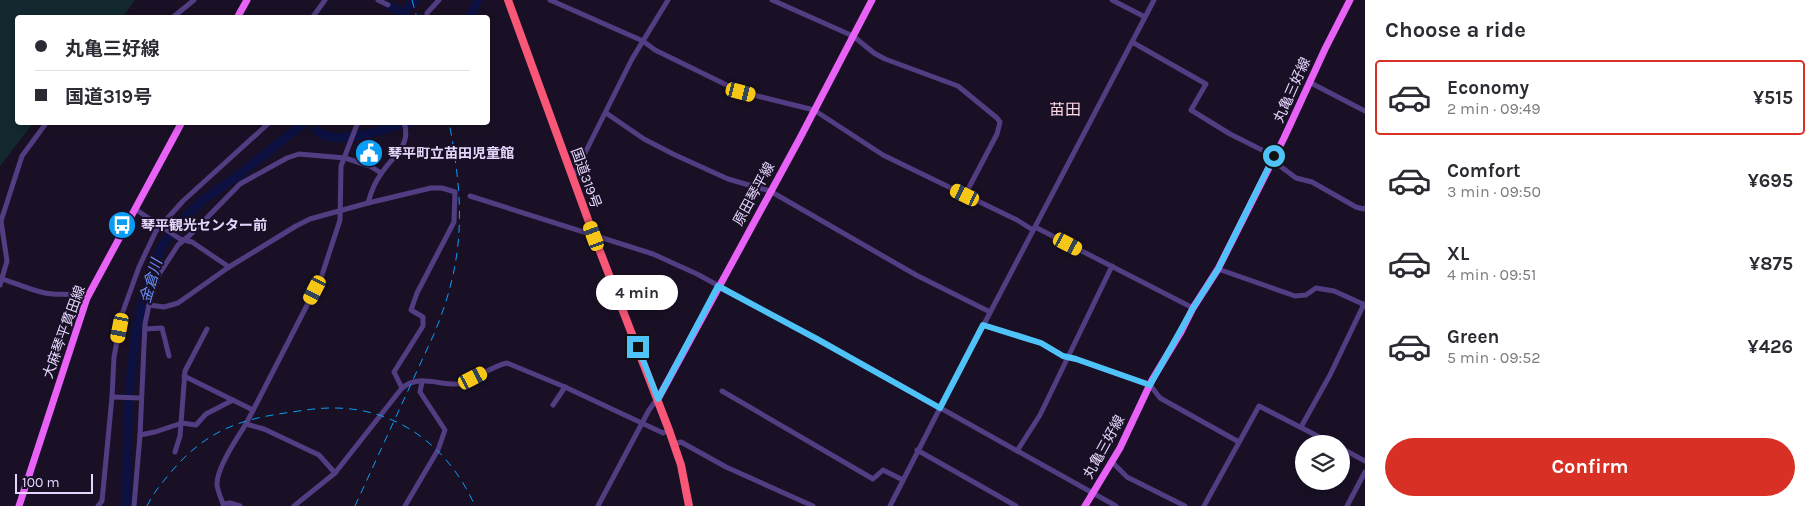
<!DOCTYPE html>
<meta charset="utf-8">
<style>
body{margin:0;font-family:Karla,"Noto Sans JP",sans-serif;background:#f2f2f3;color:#2b2b33;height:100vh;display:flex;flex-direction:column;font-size:19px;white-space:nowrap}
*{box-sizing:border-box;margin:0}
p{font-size:16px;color:#7c7c81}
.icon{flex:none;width:28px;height:28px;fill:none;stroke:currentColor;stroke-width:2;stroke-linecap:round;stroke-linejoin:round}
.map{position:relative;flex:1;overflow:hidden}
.panel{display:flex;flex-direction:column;background:#fff;width:450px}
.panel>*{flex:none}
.guide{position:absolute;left:15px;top:15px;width:475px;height:110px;border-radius:5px;box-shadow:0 2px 8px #0003;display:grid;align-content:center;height:110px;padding:0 20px;background:#fff}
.buttons{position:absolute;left:1295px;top:435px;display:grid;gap:10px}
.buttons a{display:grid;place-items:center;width:55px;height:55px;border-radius:50%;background:#fff;box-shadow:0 2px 8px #0003;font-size:25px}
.scale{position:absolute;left:15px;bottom:12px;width:78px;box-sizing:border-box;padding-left:5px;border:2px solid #e5d6fd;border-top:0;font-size:14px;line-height:18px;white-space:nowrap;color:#e5d6fd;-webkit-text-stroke:4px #191025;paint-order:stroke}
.end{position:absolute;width:22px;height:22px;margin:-11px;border:6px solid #4fc3f7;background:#111;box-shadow:0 0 0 2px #111}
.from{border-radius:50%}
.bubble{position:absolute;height:35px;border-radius:18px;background:#fff;box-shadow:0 2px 8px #0003;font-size:16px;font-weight:700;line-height:35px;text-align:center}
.car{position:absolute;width:15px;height:30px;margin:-15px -8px;border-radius:6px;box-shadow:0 0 4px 1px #0007;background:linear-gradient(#f5c518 24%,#345 0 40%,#f5c518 0 76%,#345 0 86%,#f5c518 0)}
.guide b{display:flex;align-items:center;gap:18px;height:48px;font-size:19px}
.guide b+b{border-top:1px solid #e1e1e2}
.guide i{width:12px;height:12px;background:#2b2b33}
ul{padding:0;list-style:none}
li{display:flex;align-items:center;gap:15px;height:75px;margin:0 10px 8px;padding:0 10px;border:2px solid transparent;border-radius:5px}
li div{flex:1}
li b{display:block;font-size:19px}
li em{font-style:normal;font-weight:700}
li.active{border-color:#d93025}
li>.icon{width:45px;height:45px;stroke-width:1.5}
h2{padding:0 20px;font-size:22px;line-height:60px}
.action{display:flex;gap:10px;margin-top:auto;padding:10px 20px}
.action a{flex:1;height:58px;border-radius:30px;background:#d93025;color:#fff;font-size:20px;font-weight:700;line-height:58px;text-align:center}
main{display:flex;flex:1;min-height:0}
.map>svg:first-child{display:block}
</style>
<main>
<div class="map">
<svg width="1365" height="506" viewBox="0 0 1365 506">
<rect width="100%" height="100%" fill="#191025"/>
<polygon fill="#13282f" points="0,0 135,0 123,17 18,18 18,122 33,123 0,166"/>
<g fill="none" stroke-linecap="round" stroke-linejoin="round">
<polyline stroke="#0c1142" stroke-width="1" points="319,18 326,10 330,0"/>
<g stroke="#0c1142" stroke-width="9">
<polyline points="390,6 404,13"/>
<polyline points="400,18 415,0"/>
<polyline points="469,18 478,0"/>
<polyline points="316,130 323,135 338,138 367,134 412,122"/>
<polyline points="126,506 129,395 135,339 142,303 162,246 179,223 203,200 239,175 305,122"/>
</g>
<g stroke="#533d82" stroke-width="5">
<polyline points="378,0 388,5"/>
<polyline points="550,0 643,41 655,50 741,92 814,110 883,155 1017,220 1033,230"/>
<polyline points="772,0 853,36 874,53 885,59 958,86 997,118 1000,122 997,134 965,195"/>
<polyline points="1112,0 1145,17"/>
<polyline points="172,18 194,0"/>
<polyline points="312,18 325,0"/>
<polyline points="427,18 427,13 439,0"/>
<polyline points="1132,42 1206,84 1191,110 1230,134 1274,156"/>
<polyline points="1309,82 1365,111"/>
<polyline points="606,113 644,139 673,154 728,179 770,191 916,275 990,312"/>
<polyline points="1272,160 1296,178 1312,182 1356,207 1363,209 1365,208"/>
<polyline points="573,177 632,59 668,0"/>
<polyline points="470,196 653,254 697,274 817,339 1116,506"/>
<path d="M368,203C371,192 374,183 381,174C392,156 412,147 404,122"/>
<polyline points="135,209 180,239 192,242 229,267"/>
<polyline points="1035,227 1193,308"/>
<polyline points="1218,269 1295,296 1306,295 1316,288 1334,291 1365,305"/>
<path d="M0,278C15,283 30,290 45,293C59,296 74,292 87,298"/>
<polyline points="0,285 7,261 1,221 22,156 47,122"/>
<polyline points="149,305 164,307 178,303 229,267 296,226 310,219 368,203 431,188 442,188 455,192 454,222 417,293 411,310 423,317 423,326 394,372 402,388"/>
<polyline points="983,325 1041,343 1063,356 1076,359 1150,385 1160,398 1239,442"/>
<polyline points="145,329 162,328 169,356"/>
<polyline points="184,376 253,410"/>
<polyline points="722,391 873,479 883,470 903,480"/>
<polyline points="112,397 141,398"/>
<polyline points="553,405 565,387"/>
<polyline points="246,424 264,429 319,455 335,473"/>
<polyline points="1301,427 1330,375 1364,304"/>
<polyline points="140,435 155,432 182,423 196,425 206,414 233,400"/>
<polyline points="674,444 681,442 726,467 813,506"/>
<polyline points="1341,448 1365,461"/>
<polyline points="917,450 1016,506"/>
<polyline points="1017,451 1040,415 1112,266"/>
<polyline points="175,452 180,436 185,371 207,329"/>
<polyline points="1112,462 1127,477 1185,506"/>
<polyline points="98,506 102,501 112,397 114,357 122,314 139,267 156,231 183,201 270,122"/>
<polyline points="134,506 140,435 145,324 149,305 158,276 178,245 190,235 240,184 287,158 299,154 345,158 370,166 381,173"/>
<path d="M240,506L230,503L223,504C221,498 218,492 217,485C216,469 237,438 246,424L321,278L340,220L341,166L358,122"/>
<path d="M294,506L335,473L402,388C418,374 438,385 458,384C470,383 491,366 507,363L565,387L663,433L669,430"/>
<polyline points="405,506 438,450 445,430 420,392 422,382"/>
<polyline points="598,506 649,410 657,399"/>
<polyline points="890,506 940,408 1154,0"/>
<polyline points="1204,506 1259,406 1333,444"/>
<polyline points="1347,506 1365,472"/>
</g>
<g stroke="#e962f8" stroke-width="7">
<polyline points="237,18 247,0"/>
<polyline points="658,399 800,138 872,0"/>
<polyline points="19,506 87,298 182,122"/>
<polyline points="1085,506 1120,448 1152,380 1181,332 1193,308 1218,269 1284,138 1325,49 1350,0"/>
</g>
<polyline stroke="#f85777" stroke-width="8" points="508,0 594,236 669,430 681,465 689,506"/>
<g stroke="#0b9df4" stroke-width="1" stroke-dasharray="8 6" stroke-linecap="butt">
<polyline points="412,0 417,18"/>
<path d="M147,506C153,493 162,483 171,472C204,433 236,420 285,413C300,411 315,408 331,408C397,407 449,447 475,506"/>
<path d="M355,506L434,334C466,257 464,202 449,122"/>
</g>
</g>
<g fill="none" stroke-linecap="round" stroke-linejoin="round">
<polyline stroke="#4fc3f7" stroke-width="6" points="638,347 658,399 718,286 817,339 940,408 983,325 1041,343 1063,356 1076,359 1150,385 1193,308 1218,269 1274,156"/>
</g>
<defs>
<symbol id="civic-disc" viewBox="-11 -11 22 22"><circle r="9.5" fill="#0b9df4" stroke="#191025"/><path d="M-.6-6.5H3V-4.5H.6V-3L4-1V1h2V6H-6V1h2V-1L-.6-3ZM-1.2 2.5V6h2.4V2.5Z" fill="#fff"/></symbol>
<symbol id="bus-disc" viewBox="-11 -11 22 22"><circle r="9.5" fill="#0b9df4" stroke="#191025"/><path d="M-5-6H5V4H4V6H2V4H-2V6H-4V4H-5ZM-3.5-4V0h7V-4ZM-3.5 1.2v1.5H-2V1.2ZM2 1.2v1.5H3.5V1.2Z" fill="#fff"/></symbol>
</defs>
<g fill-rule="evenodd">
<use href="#civic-disc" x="353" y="137" width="32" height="32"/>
<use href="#bus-disc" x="106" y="209" width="32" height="32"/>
</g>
<g text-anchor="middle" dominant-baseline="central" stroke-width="4" stroke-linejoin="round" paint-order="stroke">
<g font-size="14" fill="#e5d6fd" stroke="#191025">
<text transform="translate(1292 90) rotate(-66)">丸亀三好線</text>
<text transform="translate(586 178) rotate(70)">国道319号</text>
<text transform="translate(754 194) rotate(-61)">原田琴平線</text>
<text transform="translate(64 332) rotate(-70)">大麻琴平貫田線</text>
<text transform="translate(1104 447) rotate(-61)">丸亀三好線</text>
</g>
<g font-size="14" font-weight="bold" fill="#e5d6fd" stroke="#191025" text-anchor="start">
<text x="388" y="153">琴平町立苗田児童館</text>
<text x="141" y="225">琴平観光センター前</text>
</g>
<g font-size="15" font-style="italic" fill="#698ef8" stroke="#191025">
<text transform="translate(151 281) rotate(-74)">金倉川</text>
</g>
<g font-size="16" fill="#fdd8e5" stroke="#191025">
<text x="1065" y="109">苗田</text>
</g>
</g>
</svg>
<div class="buttons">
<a><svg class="icon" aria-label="layers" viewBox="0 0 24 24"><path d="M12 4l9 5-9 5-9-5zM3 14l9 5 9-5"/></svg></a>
</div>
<div class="scale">100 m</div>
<i class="end from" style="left:1274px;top:156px"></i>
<i class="end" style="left:638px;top:347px"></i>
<div class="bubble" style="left:596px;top:275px;width:82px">4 min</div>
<i class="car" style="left:741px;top:92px;rotate:104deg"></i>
<i class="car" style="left:965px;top:195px;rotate:296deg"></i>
<i class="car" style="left:594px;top:236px;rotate:340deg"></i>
<i class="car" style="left:1068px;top:244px;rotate:117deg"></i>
<i class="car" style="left:315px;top:290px;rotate:207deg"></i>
<i class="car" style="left:120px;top:328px;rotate:191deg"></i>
<i class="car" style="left:473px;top:378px;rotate:63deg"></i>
<div class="guide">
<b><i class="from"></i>丸亀三好線</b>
<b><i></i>国道319号</b>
</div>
</div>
<section class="panel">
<h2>Choose a ride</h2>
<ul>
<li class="active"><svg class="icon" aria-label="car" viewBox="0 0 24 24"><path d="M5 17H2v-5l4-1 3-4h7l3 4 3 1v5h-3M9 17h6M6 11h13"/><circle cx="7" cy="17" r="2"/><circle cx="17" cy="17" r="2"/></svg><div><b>Economy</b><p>2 min · 09:49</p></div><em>¥515</em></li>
<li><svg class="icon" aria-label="car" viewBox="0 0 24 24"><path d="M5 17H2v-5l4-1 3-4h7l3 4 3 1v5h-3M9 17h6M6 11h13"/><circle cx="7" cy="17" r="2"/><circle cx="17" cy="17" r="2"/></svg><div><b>Comfort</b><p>3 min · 09:50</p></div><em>¥695</em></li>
<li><svg class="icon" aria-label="car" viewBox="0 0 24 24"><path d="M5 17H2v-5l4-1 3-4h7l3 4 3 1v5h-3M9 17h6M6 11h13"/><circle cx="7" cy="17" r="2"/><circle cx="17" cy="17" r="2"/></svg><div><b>XL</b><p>4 min · 09:51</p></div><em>¥875</em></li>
<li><svg class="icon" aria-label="car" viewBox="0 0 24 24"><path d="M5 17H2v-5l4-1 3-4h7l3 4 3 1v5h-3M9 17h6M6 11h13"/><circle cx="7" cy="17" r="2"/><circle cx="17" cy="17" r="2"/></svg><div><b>Green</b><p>5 min · 09:52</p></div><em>¥426</em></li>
</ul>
<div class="action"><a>Confirm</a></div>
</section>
</main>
